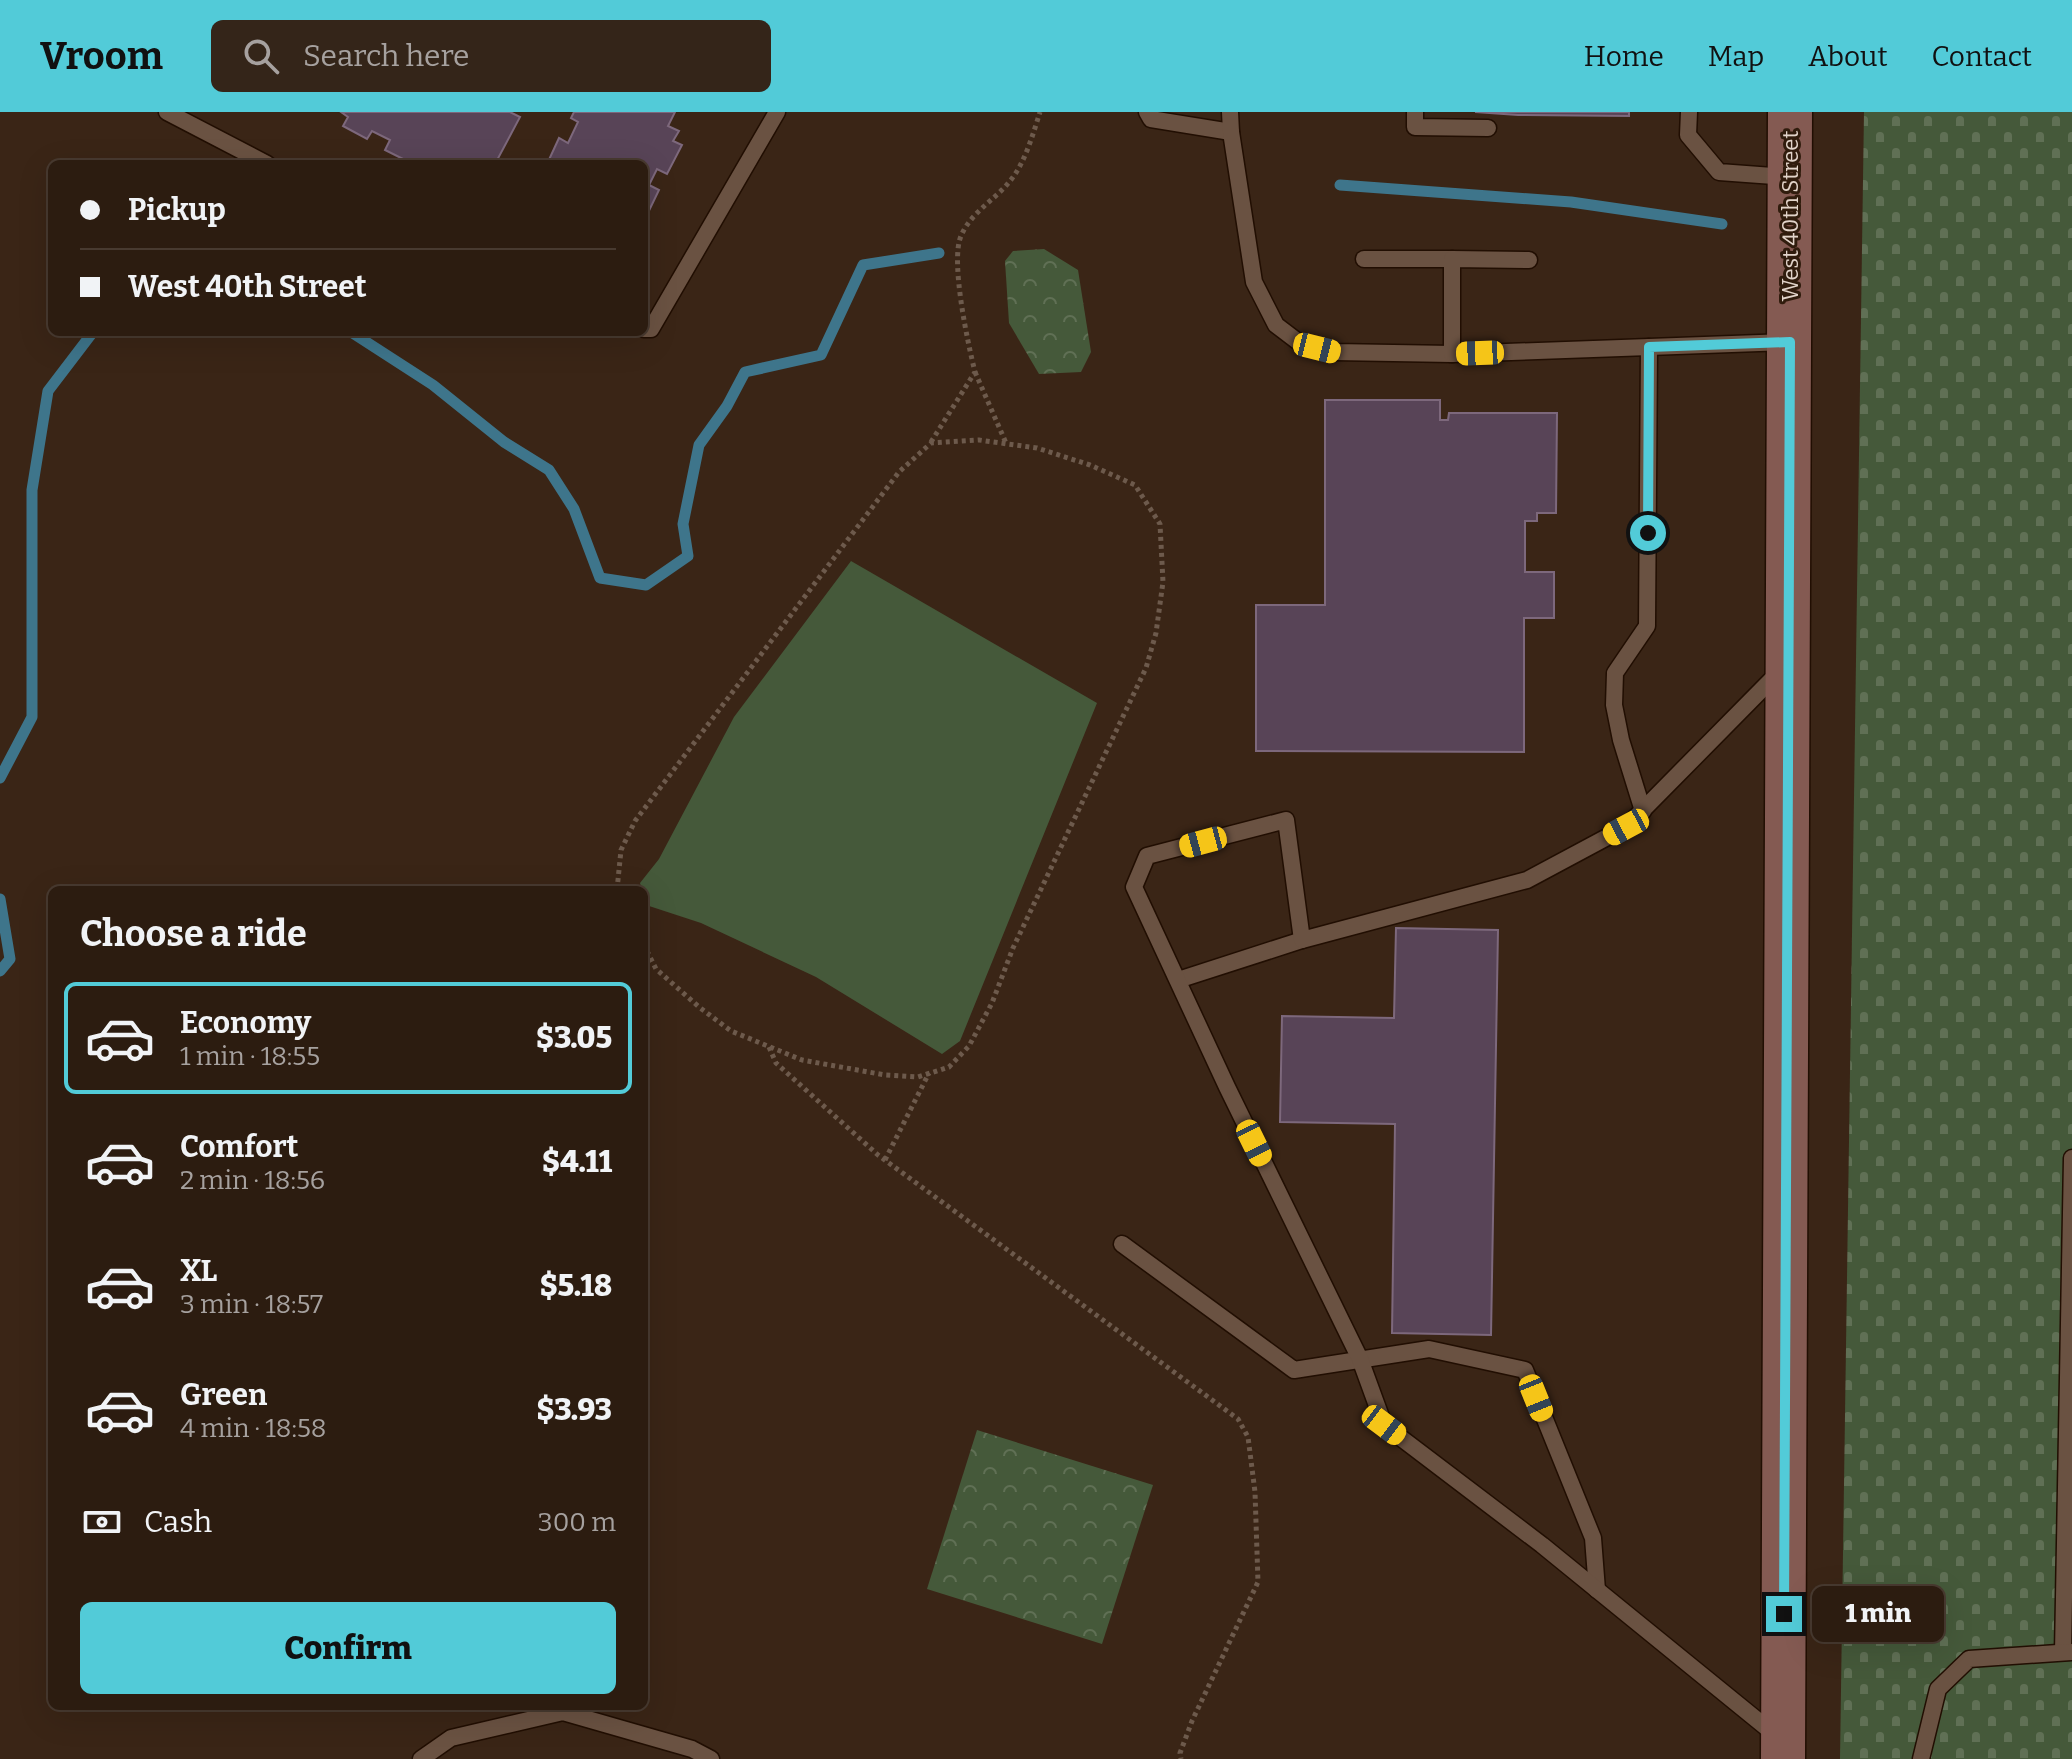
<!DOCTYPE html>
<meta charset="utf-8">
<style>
body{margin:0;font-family:Bitter,serif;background:#342519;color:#f1f3f6;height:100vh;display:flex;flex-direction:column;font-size:30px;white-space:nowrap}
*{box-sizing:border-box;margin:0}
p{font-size:26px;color:#a6a19f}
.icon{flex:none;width:44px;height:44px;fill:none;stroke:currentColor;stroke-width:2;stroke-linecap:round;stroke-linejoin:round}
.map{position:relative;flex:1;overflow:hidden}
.side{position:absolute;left:48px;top:774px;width:600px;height:824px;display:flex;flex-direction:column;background:#2c1c10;border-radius:12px;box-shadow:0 8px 32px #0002,0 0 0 2px #483a30}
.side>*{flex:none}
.top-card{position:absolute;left:48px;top:48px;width:600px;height:176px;border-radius:12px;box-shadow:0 8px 32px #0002,0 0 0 2px #483a30;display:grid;align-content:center;height:176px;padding:0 32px;background:#2c1c10}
.end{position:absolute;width:36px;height:36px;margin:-18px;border:10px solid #52cbd8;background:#111;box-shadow:0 0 0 4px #111}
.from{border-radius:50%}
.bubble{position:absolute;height:56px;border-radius:12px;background:#2c1c10;box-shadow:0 8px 32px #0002,0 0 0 2px #483a30;font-size:26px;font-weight:800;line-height:56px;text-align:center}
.car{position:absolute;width:24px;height:48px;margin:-24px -12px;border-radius:10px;box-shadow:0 0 6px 2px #0007;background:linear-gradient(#f5c518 24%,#345 0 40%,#f5c518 0 76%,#345 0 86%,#f5c518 0)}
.top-card b{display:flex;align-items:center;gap:28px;height:76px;font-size:30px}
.top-card b+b{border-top:2px solid #483a30}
.top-card i{width:20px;height:20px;background:#f1f3f6}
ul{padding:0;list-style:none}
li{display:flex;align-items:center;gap:24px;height:112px;margin:0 16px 12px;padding:0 16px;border:4px solid transparent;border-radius:12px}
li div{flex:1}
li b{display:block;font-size:30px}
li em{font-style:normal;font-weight:800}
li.on{border-color:#52cbd8}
li>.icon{width:72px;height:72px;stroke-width:1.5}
h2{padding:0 32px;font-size:36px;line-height:96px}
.pay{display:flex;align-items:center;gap:20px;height:88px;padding:0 32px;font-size:30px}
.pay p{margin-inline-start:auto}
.cta{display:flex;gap:16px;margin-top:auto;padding:16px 32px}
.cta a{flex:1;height:92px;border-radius:12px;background:#52cbd8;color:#111;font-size:32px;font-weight:800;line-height:92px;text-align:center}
header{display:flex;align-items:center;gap:48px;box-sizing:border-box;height:112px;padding:0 40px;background:#52cbd8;color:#111}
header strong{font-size:38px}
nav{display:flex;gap:44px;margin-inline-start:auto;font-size:28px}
.search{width:560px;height:72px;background:#342519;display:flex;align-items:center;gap:20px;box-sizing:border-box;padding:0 28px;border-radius:12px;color:#a6a19f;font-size:30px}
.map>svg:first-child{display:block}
</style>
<header>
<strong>Vroom</strong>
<div class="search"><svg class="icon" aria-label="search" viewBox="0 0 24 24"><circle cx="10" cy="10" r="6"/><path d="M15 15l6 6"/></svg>Search here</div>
<nav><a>Home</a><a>Map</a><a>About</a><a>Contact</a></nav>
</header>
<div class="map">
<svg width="2072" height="1647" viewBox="0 0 2072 1647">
<defs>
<pattern id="forest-crowns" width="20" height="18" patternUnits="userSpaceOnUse" patternTransform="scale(2)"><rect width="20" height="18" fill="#45593a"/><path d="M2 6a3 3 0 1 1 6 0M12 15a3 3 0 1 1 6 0" fill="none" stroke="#607055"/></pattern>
<pattern id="cemetery-stones" width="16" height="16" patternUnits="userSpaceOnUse" patternTransform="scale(2)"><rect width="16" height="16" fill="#45593a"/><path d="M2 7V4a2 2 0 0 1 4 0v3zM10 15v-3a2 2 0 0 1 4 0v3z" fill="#607055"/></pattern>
</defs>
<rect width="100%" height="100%" fill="#3a2516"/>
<polygon fill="#45593a" points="851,449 1097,591 960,929 942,942 816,865 701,811 646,793 640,771 659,747 734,605"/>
<g fill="url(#forest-crowns)">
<polygon points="1044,137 1078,158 1091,240 1081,260 1039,262 1009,211 1005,149 1013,139"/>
<polygon points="977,1318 1153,1373 1102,1532 927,1477"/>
</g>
<polygon fill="url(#cemetery-stones)" points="1864,0 2072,0 2072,1647 1840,1647"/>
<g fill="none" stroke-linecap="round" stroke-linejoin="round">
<g stroke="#3e758b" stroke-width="11">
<polyline points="1340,73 1571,90 1722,112"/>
<polyline points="351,220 433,273 504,330 549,358 574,397 600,466 646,473 688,444 683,412 699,333 727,294 745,260 821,243 863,153 939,141"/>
<polyline points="0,666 32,605 32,378 48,279 93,220"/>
<polyline points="0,787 10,847 0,859"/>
</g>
</g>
<g fill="#584457" stroke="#7d687c" stroke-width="2">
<polygon points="341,0 510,0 520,5 495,52 413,52 385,38 390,28 372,19 367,27 343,14 348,5"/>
<polygon points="574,0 675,0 668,14 679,19 673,29 682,33 667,62 657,57 649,73 659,78 644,109 644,52 547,52 559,26 568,31 578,10 571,6"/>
<polygon points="1475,0 1629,0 1629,4 1518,3"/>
<polygon points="1325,288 1440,288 1440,308 1448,308 1449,301 1557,301 1556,401 1537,401 1537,409 1525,409 1525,460 1554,460 1554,506 1524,506 1524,640 1256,639 1256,493 1325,493"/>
<polygon points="1396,816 1498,818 1491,1223 1392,1221 1395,1012 1280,1010 1282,904 1394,906"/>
</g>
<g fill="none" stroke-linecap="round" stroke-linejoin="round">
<defs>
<g id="service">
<polyline points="167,0 267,52"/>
<polyline points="1147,0 1151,7 1231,20"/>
<polyline points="1230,0 1231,20 1254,170 1276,213 1301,232 1334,240 1452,242 1649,235"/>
<polyline points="1415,0 1415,15 1488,16"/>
<polyline points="1689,0 1688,23 1719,60 1786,65"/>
<polyline points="1364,147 1452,147"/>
<polyline points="644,217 651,217 777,0"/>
<polyline points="1452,242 1452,147 1529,148"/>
<polyline points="1643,699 1621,628 1614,593 1615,561 1647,514 1649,235 1789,230"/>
<polyline points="1178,868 1302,828"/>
<polyline points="1122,1132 1294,1258 1429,1237 1525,1258 1593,1426 1597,1478"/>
<polyline points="2063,1540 2072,1046"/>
<polyline points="1778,1625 1542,1433 1384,1313 1360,1247 1227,975 1134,775 1147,744 1286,708 1302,828 1527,768 1626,715 1779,560"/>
<polyline points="421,1647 451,1626 563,1600 692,1637 711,1647"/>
<polyline points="1921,1647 1938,1577 1969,1547 2072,1540"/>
</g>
<polyline id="secondary" points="1783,1647 1790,0"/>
</defs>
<use href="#service" stroke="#210e02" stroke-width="19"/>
<use href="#secondary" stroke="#210e02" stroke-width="47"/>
<g stroke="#6d5a4c" stroke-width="5" stroke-dasharray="4 4" stroke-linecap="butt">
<polyline points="975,260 1006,331"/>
<path d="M931,330L975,260C968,232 950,149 961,124C971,100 995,88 1010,69C1025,51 1033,22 1040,0"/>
<polyline points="617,778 621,738 635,709 899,360 931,331 979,328 1037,336 1090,353 1135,373 1160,412 1163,470 1156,521 1146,556 1013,836 992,891 969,934 949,955 918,965 885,963 802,948 731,919 699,895 656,857 644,833"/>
<polyline points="769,935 776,951 878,1043 1238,1307 1248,1325 1255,1380 1258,1470 1192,1609 1180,1641 1181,1647"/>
<polyline points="885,1048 929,961"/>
</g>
<use href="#service" stroke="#6a5242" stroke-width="16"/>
<use href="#secondary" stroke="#845a52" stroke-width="44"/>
</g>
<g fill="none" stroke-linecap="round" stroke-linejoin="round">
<polyline stroke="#52cbd8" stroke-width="10" points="1648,421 1649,235 1790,230 1784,1502"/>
</g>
<g text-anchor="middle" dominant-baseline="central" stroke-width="6" stroke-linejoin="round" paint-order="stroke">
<g font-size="22" fill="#e2d4ca" stroke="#301c0d">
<text transform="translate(1790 104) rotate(-90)">West 40th Street</text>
</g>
</g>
</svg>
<i class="end from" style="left:1648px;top:421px"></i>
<i class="end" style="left:1784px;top:1502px"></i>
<div class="bubble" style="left:1812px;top:1474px;width:132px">1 min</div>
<i class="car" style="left:1317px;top:236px;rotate:104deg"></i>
<i class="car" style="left:1480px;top:241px;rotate:268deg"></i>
<i class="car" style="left:1626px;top:715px;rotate:242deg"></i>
<i class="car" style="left:1203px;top:730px;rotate:255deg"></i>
<i class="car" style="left:1254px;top:1031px;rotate:154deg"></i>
<i class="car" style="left:1536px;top:1286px;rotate:158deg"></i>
<i class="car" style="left:1384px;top:1313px;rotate:127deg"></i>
<div class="top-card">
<b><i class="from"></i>Pickup</b>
<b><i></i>West 40th Street</b>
</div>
<section class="side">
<h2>Choose a ride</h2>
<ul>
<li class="on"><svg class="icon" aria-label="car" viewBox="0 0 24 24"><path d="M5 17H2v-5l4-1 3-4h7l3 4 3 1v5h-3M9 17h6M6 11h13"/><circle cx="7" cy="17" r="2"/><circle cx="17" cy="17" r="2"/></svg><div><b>Economy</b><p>1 min · 18:55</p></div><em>$3.05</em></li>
<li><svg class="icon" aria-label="car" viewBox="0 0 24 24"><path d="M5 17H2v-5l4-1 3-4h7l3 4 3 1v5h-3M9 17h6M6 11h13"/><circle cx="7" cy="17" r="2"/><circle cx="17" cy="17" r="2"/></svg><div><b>Comfort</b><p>2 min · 18:56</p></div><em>$4.11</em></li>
<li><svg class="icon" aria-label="car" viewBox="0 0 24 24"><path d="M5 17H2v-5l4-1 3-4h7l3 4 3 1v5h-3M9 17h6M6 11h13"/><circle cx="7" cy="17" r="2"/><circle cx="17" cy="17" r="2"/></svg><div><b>XL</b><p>3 min · 18:57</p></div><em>$5.18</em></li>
<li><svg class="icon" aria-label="car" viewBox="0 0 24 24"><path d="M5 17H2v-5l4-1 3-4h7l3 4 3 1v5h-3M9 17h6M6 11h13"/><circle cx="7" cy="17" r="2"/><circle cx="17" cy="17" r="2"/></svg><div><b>Green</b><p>4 min · 18:58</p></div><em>$3.93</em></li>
</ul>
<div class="pay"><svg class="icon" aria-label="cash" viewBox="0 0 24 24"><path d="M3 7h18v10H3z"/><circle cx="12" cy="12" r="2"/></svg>Cash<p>300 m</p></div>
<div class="cta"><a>Confirm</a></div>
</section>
</div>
